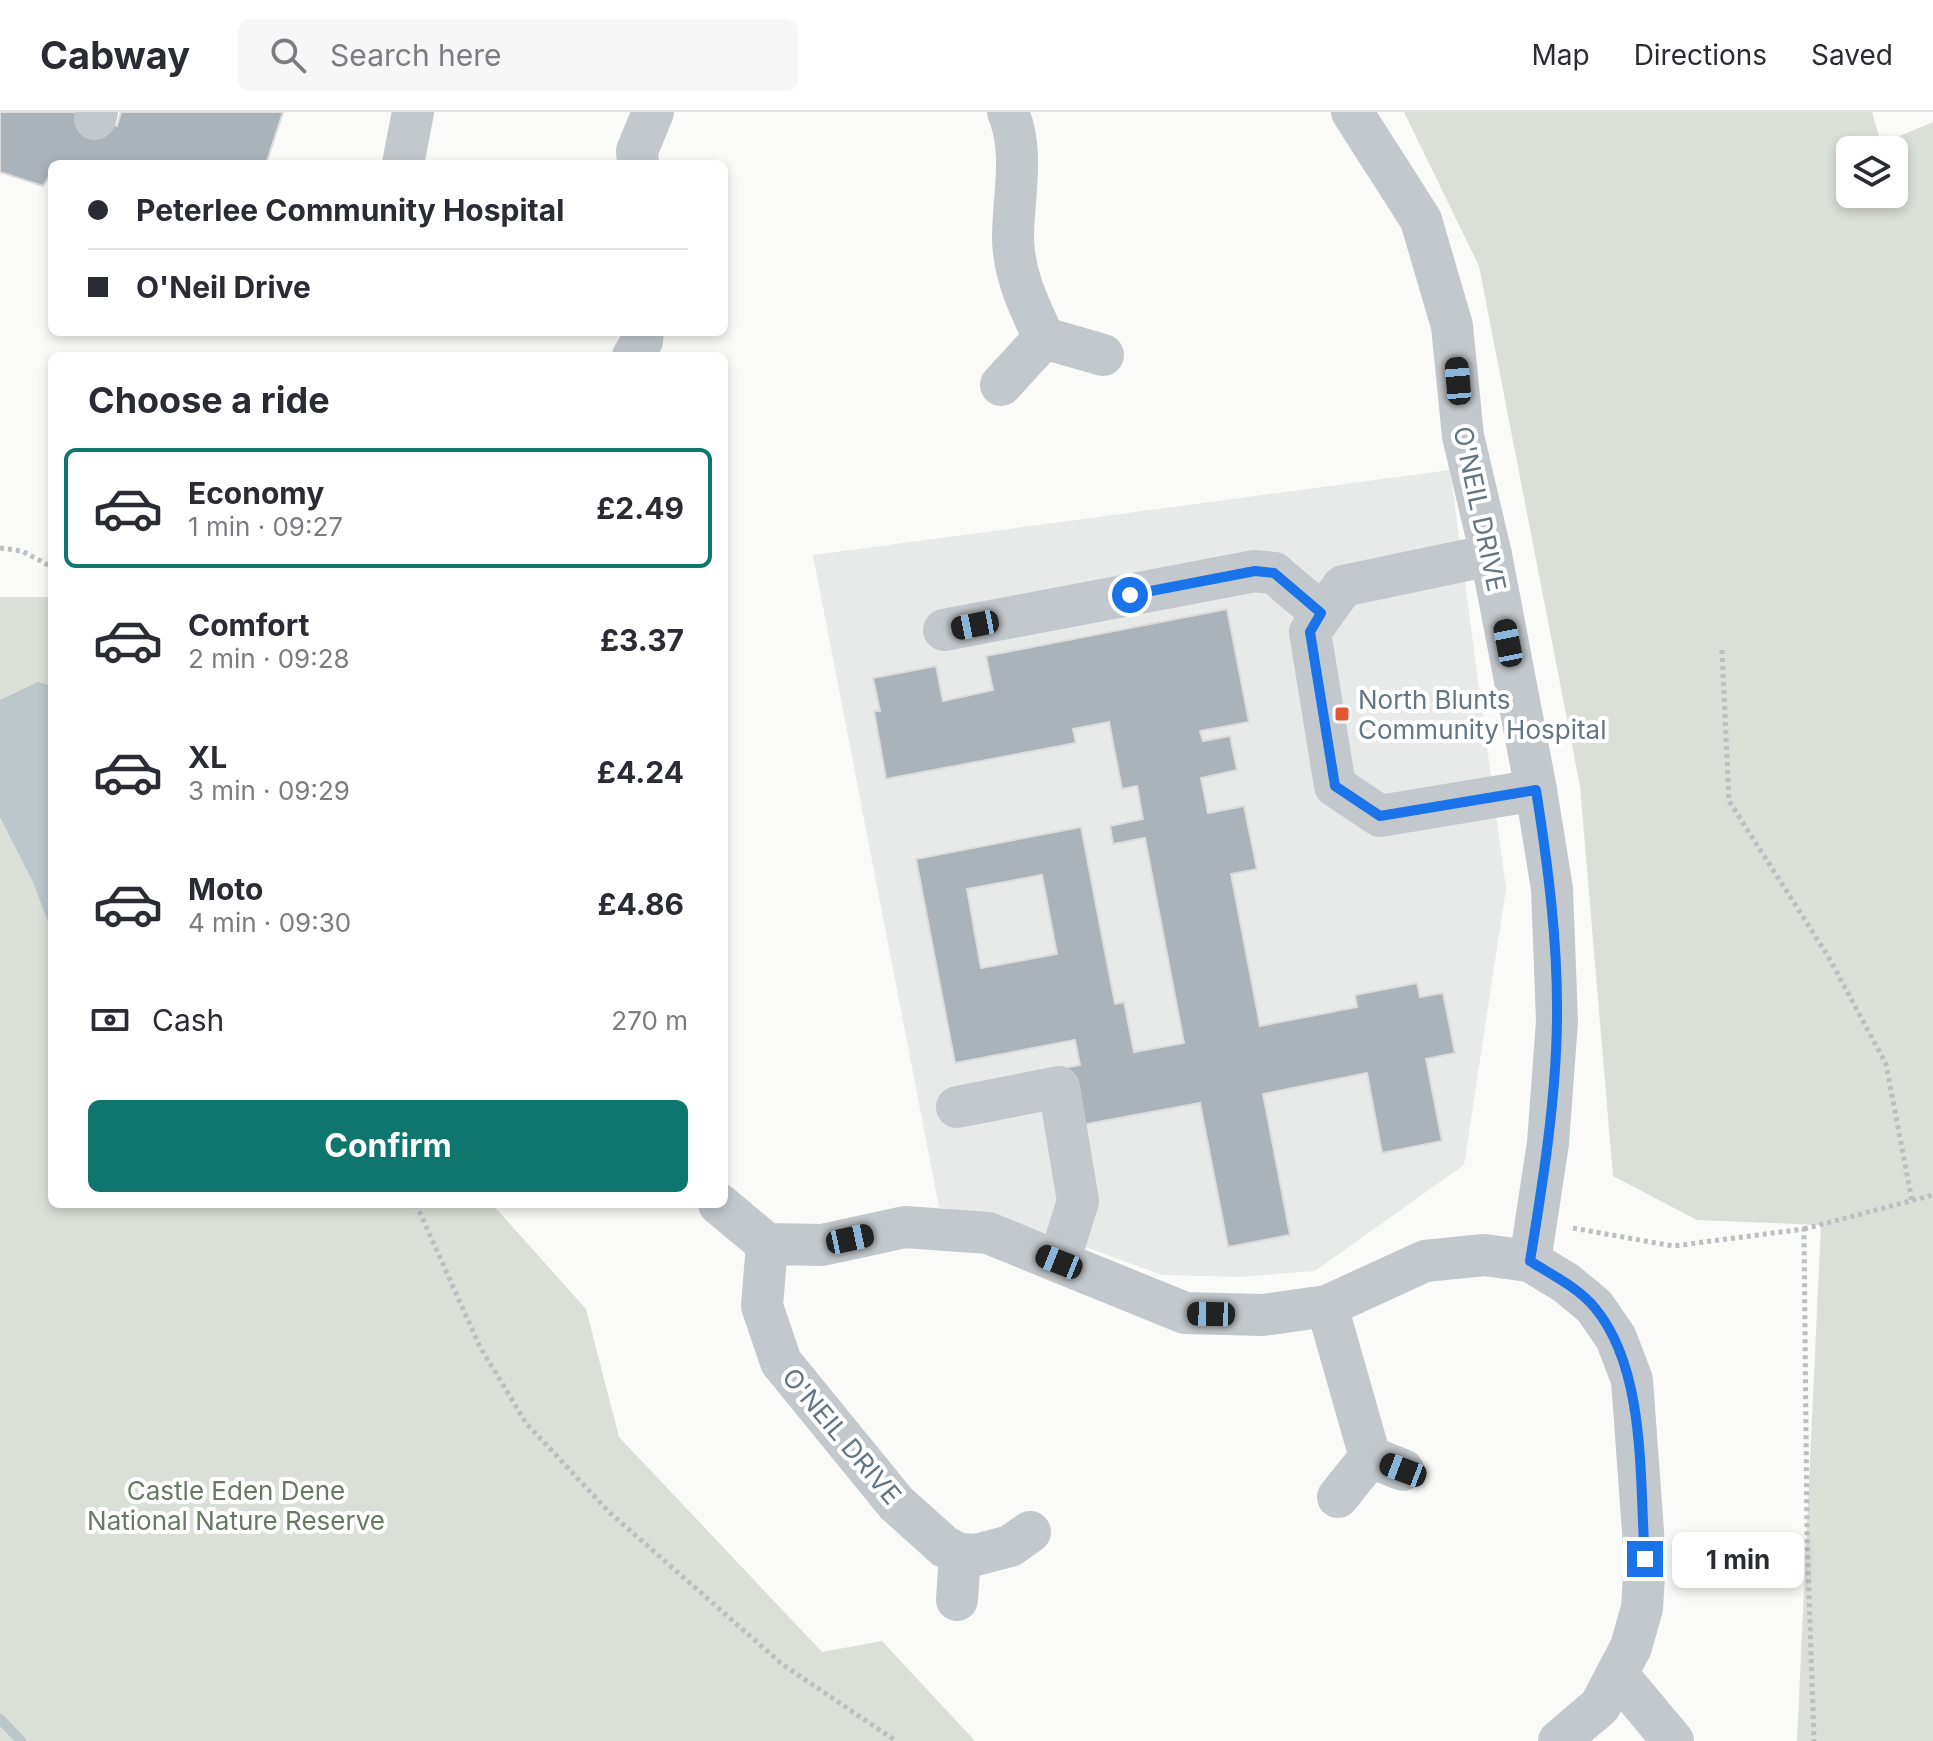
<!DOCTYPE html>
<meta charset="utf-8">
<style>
body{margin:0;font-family:Inter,sans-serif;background:#f7f7f7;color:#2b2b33;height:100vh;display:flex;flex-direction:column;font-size:30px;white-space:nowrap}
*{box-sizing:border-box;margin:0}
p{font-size:26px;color:#7c7c81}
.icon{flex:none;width:44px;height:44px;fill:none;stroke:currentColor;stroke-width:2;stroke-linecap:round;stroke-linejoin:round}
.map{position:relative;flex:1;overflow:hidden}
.sheet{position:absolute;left:48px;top:240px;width:680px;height:856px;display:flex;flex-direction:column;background:#fff;border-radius:12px;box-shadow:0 4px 12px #0003}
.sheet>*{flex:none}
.banner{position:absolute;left:48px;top:48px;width:680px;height:176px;border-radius:12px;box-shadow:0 4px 12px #0003;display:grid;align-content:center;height:176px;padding:0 40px;background:#fff}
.controls{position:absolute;left:1836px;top:24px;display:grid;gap:16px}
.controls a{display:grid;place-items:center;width:72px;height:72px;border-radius:12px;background:#fff;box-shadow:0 4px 12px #0003;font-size:40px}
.end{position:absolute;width:36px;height:36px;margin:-18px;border:10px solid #1a73e8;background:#fff;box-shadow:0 0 0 4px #fff}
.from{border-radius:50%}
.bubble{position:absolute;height:56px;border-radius:12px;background:#fff;box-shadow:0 4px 12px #0003;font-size:26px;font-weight:700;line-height:56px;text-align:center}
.car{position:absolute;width:24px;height:48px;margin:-24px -12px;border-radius:10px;box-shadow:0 0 6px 2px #0007;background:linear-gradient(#222 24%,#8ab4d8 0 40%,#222 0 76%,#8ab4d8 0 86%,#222 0)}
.banner b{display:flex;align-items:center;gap:28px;height:76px;font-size:30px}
.banner b+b{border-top:2px solid #e1e1e2}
.banner i{width:20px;height:20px;background:#2b2b33}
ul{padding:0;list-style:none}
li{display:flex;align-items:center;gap:24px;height:120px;margin:0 16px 12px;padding:0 24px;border:4px solid transparent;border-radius:12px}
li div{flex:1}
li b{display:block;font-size:30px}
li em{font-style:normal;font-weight:700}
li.current{border-color:#0f766e}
li>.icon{width:72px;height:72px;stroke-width:1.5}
h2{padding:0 40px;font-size:36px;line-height:96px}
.pay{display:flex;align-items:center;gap:20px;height:88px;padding:0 40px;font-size:30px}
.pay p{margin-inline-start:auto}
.button{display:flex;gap:16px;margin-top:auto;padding:16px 40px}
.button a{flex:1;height:92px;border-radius:12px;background:#0f766e;color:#fff;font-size:32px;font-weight:700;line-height:92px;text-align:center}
header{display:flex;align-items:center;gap:48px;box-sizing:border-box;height:112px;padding:0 40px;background:#fff;border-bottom:2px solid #e1e1e2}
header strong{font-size:38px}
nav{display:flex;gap:44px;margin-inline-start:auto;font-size:28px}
.search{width:560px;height:72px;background:#f7f7f7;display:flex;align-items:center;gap:20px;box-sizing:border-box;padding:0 28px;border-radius:12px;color:#7c7c81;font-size:30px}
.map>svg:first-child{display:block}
</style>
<header>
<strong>Cabway</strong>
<div class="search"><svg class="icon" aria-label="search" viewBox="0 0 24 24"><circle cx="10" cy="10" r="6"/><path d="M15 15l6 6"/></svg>Search here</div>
<nav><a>Map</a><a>Directions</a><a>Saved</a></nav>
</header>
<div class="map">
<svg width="1933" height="1629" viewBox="0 0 1933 1629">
<rect width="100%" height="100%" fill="#fafaf8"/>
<polygon fill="#e8e9e9" points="1450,358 1506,777 1464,1053 1315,1159 1240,1165 1162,1163 1050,1122 939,1095 813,443"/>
<g fill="#dadfd7" fill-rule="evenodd">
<path d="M1404,0H1872L1881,32L1933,10V1629H1797L1821,1113L1697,1108L1613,1064L1580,674L1479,154ZM1850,38H1894V82H1850Z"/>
<polygon points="0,485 52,485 52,1092 492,1092 586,1197 619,1325 822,1540 882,1529 975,1629 0,1629"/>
</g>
<polygon fill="#bbc7cb" points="38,570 52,574 52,821 33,770 0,705 0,588"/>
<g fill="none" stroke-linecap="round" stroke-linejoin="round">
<polyline stroke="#bbc7cb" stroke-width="10" points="0,1607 21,1629"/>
</g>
<g fill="#aab3b9" stroke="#dcdcda" stroke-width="2" fill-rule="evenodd">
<polygon points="0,0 74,0 117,14 121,0 283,0 266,52 52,52 52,60 43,74 0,60"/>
<path d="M1227,497L1249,610L1200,619L1203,629L1230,624L1237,658L1201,666L1208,701L1244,694L1257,757L1231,762L1260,914L1357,895L1355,883L1417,871L1420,885L1443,881L1455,941L1426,947L1442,1029L1382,1041L1367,961L1263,982L1290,1123L1228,1135L1200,991L1076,1014L1064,956L1080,953L1075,928L955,951L916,747L1081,715L1115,892L1124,890L1134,940L1184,931L1145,726L1113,732L1110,714L1143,707L1137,674L1122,677L1109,610L1073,617L1076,631L886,667L874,599H880L873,566L936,554L943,589L993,578L986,544ZM1042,763L1057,842L981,856L967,777Z"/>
</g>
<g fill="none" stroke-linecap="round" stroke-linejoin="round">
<g stroke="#bbbfc2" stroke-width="5" stroke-dasharray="4 4" stroke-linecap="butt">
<polyline points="0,436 22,439 52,455"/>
<polyline points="1722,538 1729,689 1828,844 1886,952 1912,1089"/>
<polyline points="416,1092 480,1235 526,1311 609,1400 782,1552 896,1629"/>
<polyline points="1573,1116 1673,1134 1804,1117 1807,1421 1814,1629"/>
<polyline points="1804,1117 1933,1083"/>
</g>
<g stroke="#c3c8cc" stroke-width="42">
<polyline points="1352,0 1421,108 1452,214 1463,324 1491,443 1536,678 1552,777 1557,909 1548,1031 1530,1149"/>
<polyline points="95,7 97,0"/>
<polyline points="403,52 413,0"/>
<polyline points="638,52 637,39 653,0"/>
<polyline points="1044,226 1103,243"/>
<polyline points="633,244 642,229 643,220"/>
<path d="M1001,273L1044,226C1029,194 1014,164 1013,127C1013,83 1025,41 1008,0"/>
<polyline points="1491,443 1343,474 1310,520 1335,674 1380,704 1536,678"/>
<polyline points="944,518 1255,459 1274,461 1321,501"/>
<polyline points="957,995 1059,975 1078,1089 1059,1150"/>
<polyline points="719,1092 767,1132 822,1133 905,1115 988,1121 1185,1201 1263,1203 1327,1194 1425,1149 1484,1143 1530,1149 1566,1171 1594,1194 1616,1226 1632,1268 1645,1447 1642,1496 1631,1535 1600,1594 1559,1629"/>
<polyline points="767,1132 762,1194 781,1250 896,1391 945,1435 960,1442 976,1443 1010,1434 1030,1420"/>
<polyline points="1327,1194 1370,1345"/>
<polyline points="1338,1385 1370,1345 1403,1358"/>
<polyline points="957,1488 960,1442"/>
<polyline points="1617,1562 1673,1629"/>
</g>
</g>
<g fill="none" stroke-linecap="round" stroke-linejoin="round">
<path stroke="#1a73e8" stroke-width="10" d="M1130,483L1255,459L1274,461L1321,501L1310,520L1335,674L1380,704L1536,678C1548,754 1558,830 1557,908C1556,988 1543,1070 1530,1149C1552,1163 1579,1176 1595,1196C1647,1259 1639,1369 1645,1447"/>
</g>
<rect fill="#e4572e" stroke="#fff" stroke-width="3" x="1334" y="594" width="16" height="16" rx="4"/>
<g text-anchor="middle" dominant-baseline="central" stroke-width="8" stroke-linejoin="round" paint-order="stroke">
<g font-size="26" fill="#657683" stroke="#fff">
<text transform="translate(1480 397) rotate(78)">O'NEIL DRIVE</text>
<text transform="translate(842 1324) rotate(50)">O'NEIL DRIVE</text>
</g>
<g font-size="26" fill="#657683" stroke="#fff" text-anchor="start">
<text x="1358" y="587">North Blunts<tspan x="1358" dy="30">Community Hospital</tspan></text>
</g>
<g font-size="26" fill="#687a64" stroke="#fff">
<text x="236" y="1378">Castle Eden Dene<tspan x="236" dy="30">National Nature Reserve</tspan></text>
</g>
</g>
</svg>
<div class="controls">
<a><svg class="icon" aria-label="layers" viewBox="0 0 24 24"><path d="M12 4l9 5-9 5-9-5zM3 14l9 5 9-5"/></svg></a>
</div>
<i class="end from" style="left:1130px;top:483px"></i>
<i class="end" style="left:1645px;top:1447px"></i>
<div class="bubble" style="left:1672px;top:1420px;width:132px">1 min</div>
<i class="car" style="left:1458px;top:269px;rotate:355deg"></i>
<i class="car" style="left:975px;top:513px;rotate:259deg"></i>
<i class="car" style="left:1508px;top:531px;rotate:349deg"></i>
<i class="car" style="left:850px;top:1127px;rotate:78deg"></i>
<i class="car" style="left:1059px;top:1150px;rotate:292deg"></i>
<i class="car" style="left:1211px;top:1202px;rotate:271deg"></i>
<i class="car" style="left:1403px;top:1358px;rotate:291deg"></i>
<div class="banner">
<b><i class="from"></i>Peterlee Community Hospital</b>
<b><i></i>O'Neil Drive</b>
</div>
<section class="sheet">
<h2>Choose a ride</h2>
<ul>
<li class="current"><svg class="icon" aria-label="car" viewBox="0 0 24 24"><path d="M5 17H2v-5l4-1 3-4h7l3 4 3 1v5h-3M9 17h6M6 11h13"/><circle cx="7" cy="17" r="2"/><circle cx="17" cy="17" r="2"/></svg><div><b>Economy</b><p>1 min · 09:27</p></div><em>£2.49</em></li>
<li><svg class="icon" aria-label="car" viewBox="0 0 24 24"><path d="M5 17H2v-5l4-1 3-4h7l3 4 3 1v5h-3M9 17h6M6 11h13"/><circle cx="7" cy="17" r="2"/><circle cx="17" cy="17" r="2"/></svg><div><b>Comfort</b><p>2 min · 09:28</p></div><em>£3.37</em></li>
<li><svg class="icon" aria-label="car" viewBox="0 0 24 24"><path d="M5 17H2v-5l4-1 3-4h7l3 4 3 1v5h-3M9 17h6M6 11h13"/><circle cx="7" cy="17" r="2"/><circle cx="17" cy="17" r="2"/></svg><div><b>XL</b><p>3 min · 09:29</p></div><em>£4.24</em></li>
<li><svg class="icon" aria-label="car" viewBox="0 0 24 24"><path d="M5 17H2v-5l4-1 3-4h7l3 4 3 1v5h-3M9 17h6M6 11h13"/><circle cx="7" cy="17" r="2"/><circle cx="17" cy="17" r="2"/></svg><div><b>Moto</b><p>4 min · 09:30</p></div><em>£4.86</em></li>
</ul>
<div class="pay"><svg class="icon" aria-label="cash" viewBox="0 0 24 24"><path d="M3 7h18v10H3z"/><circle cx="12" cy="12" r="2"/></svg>Cash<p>270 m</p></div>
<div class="button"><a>Confirm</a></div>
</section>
</div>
